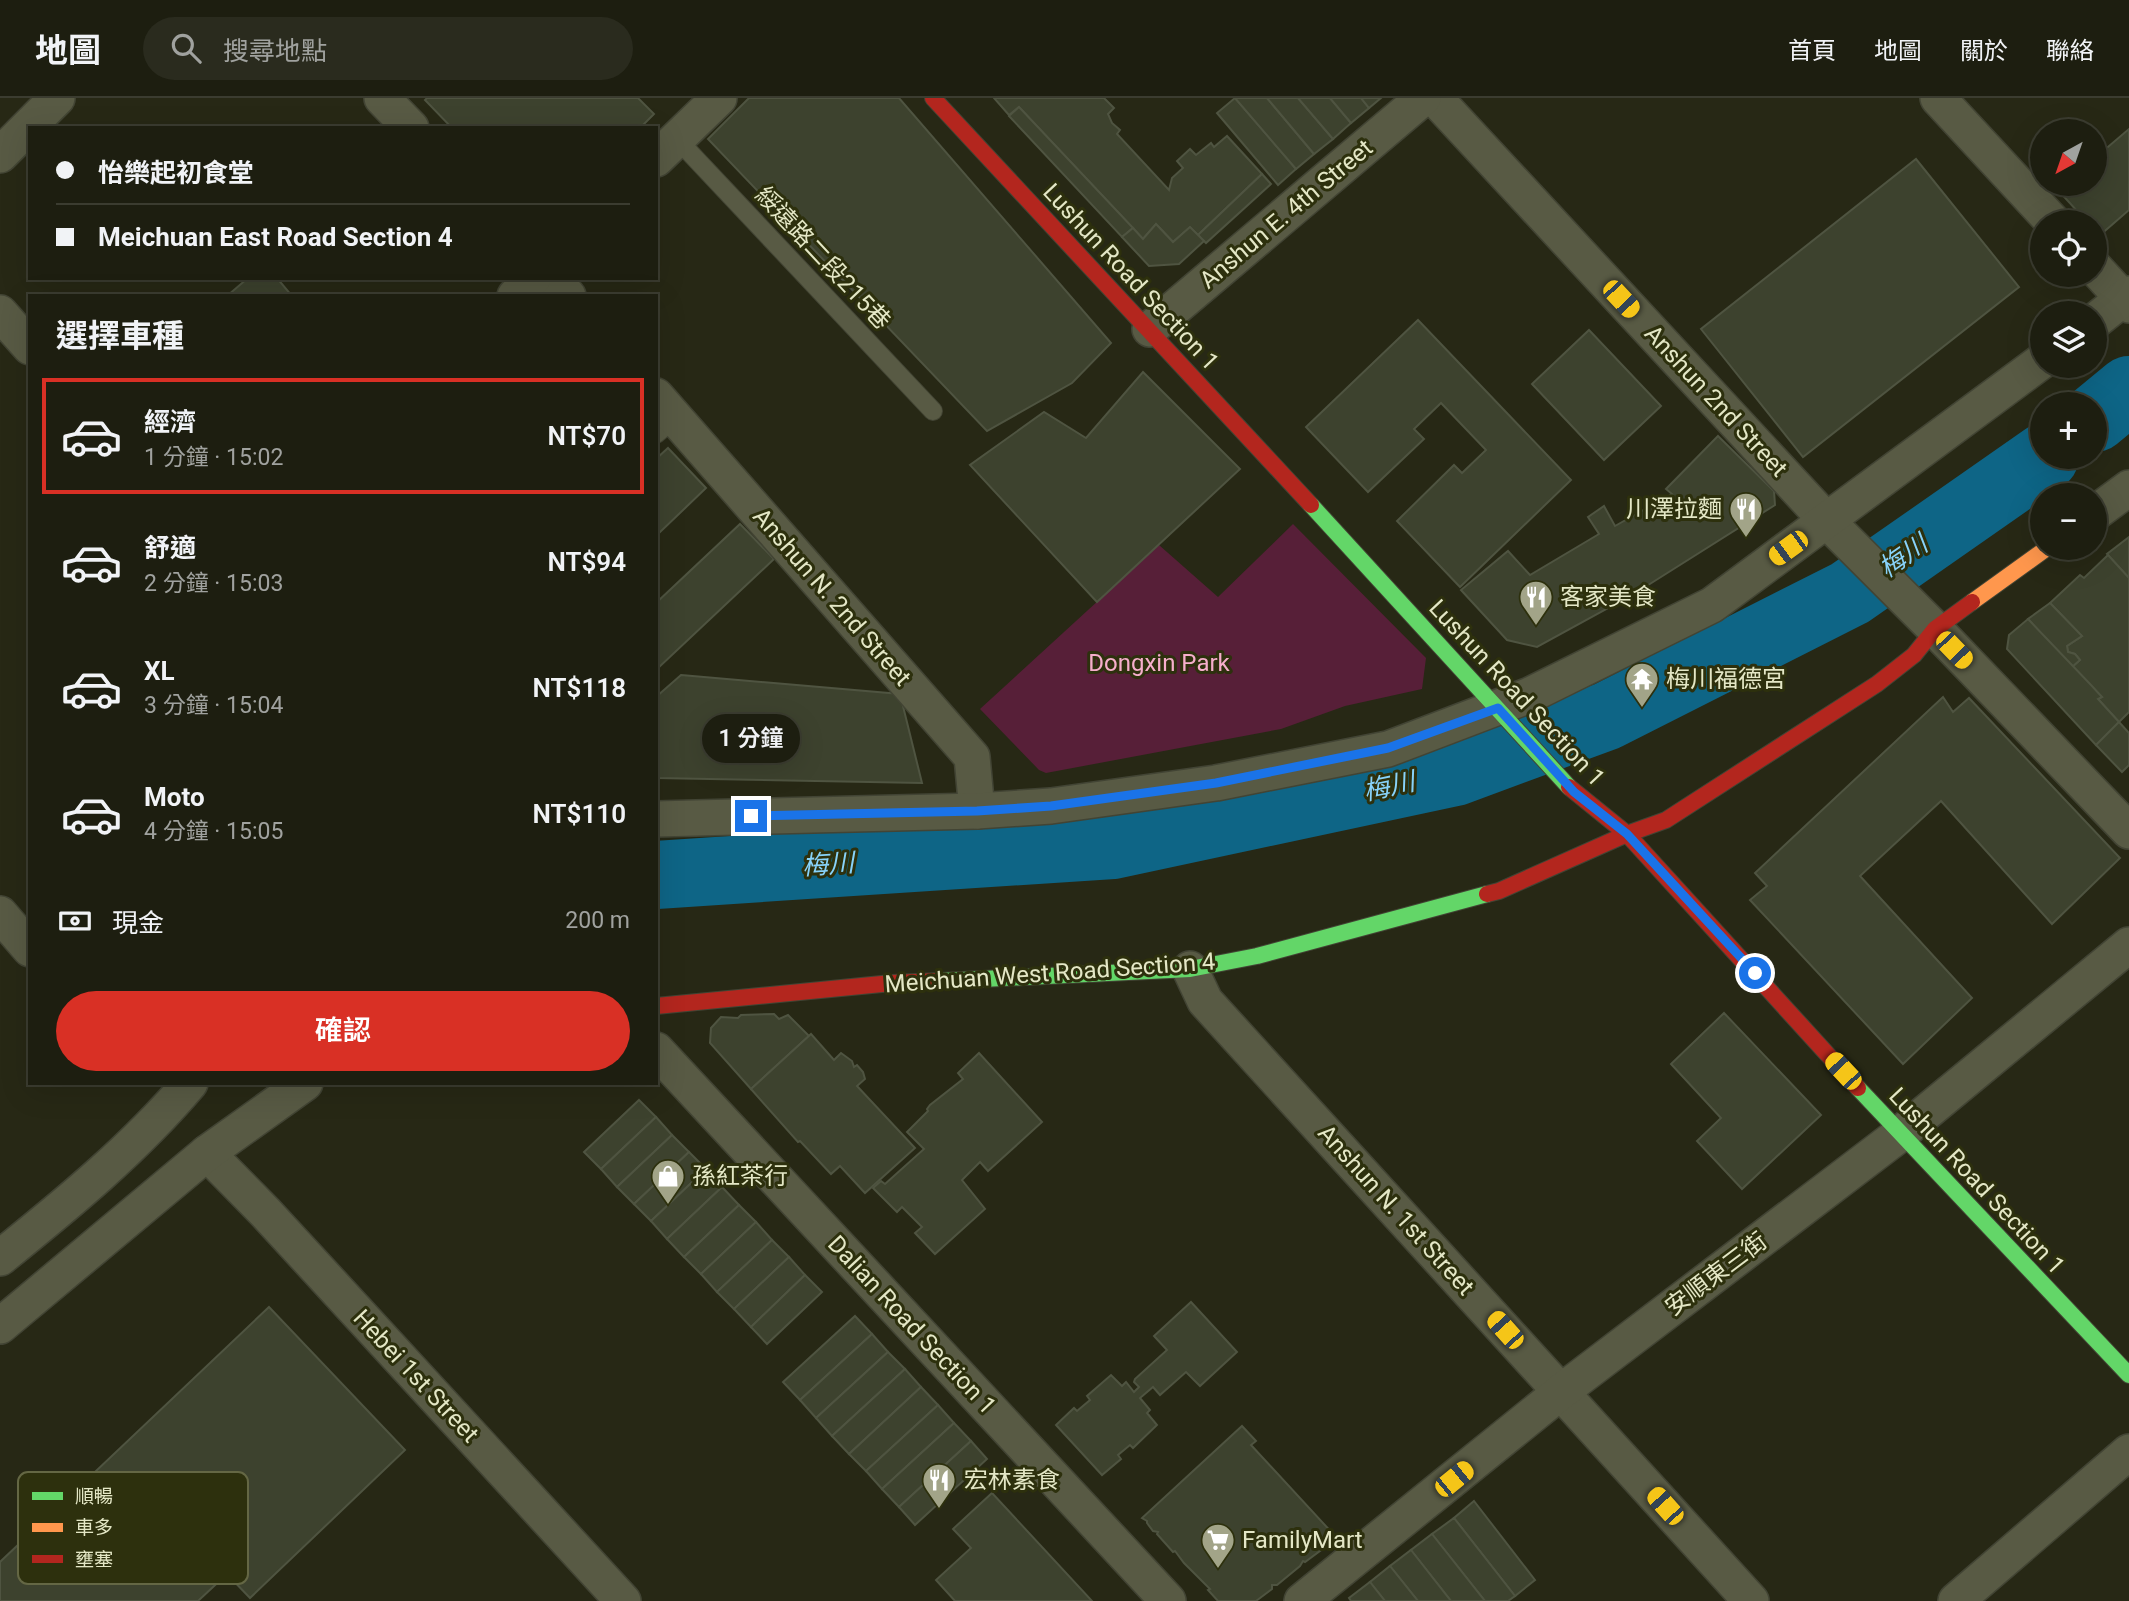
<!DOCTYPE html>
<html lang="zh-TW">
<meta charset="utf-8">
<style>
body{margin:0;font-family:Roboto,"Noto Sans TC",sans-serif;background:#2a2b1e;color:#f1f3f6;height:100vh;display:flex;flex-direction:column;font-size:26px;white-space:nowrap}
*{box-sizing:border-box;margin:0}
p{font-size:23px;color:#a0a29f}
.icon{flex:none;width:38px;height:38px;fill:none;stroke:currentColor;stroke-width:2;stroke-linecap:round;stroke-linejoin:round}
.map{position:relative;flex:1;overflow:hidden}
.drawer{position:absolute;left:28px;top:196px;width:630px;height:791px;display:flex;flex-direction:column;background:#1d1e10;border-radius:0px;box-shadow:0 7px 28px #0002,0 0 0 2px #3b3c30}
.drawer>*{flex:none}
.top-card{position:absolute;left:28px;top:28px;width:630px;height:154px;border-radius:0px;box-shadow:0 7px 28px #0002,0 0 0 2px #3b3c30;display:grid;align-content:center;height:154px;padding:0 28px;background:#1d1e10}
.needle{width:46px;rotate:220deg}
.tools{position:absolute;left:2030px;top:21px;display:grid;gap:14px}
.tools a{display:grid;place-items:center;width:77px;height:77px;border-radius:50%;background:#1d1e10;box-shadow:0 7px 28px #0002,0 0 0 2px #3b3c30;font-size:35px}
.end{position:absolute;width:32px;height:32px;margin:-16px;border:9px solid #1a73e8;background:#fff;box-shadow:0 0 0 4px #fff}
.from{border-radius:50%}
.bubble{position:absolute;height:49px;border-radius:24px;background:#1d1e10;box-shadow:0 7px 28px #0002,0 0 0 2px #3b3c30;font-size:23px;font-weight:600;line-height:49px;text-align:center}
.car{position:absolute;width:21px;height:42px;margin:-21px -10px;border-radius:9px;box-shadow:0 0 5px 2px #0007;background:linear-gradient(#f5c518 24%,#345 0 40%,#f5c518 0 76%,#345 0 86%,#f5c518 0)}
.top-card b{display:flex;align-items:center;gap:24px;height:66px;font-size:26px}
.top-card b+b{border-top:2px solid #3b3c30}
.top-card i{width:18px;height:18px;background:#f1f3f6}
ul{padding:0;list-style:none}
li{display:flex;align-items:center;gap:21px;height:116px;margin:0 14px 10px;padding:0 14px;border:4px solid transparent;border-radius:0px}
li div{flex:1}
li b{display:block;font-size:26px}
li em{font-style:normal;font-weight:600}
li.active{border-color:#d93025}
li>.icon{width:63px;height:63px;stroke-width:1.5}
h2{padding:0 28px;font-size:32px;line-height:84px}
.pay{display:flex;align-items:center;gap:18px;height:77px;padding:0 28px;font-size:26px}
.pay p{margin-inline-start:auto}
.action{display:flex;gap:14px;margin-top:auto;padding:14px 28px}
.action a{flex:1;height:80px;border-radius:42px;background:#d93025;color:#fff;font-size:28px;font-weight:600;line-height:80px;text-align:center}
header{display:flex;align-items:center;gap:42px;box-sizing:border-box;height:98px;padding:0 35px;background:#1d1e10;border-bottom:2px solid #3b3c30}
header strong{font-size:33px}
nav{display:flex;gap:38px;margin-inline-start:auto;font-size:24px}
.search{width:490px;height:63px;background:#2a2b1e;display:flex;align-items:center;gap:18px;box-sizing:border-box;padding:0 24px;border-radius:38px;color:#a0a29f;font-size:26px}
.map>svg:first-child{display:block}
</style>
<header>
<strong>地圖</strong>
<div class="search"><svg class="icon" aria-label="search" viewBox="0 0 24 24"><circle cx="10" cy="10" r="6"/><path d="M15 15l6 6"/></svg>搜尋地點</div>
<nav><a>首頁</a><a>地圖</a><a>關於</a><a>聯絡</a></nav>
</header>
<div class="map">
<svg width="2129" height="1503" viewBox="0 0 2129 1503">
<rect width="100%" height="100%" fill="#272815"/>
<polygon fill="#571f38" points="1293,426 1426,560 1422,591 1345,608 1281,631 1046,675 1039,672 980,611 1159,447 1218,499"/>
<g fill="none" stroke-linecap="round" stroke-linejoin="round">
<g stroke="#0e6586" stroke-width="68">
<polyline points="2095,320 2129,292"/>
<polyline points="656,777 1113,747 1455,674 1607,618 1850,495 2045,359"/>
</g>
</g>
<g fill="#3d422e" stroke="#4f5441" stroke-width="2">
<polygon points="427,0 638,0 654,16 640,30 452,30 425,2"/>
<polygon points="749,0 899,0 1111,245 1072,285 987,333 708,41"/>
<polygon points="994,0 1104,0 1114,10 1108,16 1112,25 1120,32 1117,36 1169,92 1172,80 1183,70 1177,63 1190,51 1196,57 1211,45 1214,49 1227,38 1262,76 1198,137 1190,129 1173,144 1156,126 1143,141 1019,9 1009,17"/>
<polygon points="1235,0 1296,71 1278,87 1217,15"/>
<polygon points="1235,0 1267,0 1314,56 1296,71"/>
<polygon points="1267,0 1298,0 1333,41 1314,56"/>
<polygon points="1298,0 1330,0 1351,25 1333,41"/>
<polygon points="1330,0 1361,0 1369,10 1351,25"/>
<polygon points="1361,0 1381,0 1369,10"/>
<polygon points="1019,9 1133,130 1122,139 1009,18"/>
<polygon points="2129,31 2129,112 2099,138 2095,133 2095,124 2087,124 2058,92 2065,86 2095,86 2095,60"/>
<polygon points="1916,61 2019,189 1803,359 1701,231"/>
<polygon points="1262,76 1271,86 1206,145 1198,137"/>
<polygon points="1156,126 1173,144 1190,129 1204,143 1179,166 1149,168 1122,139 1133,130 1143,141"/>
<polygon points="248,180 277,180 292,198 227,198"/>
<polygon points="1418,222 1571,382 1460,489 1397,423 1454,367 1462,375 1486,352 1441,305 1414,331 1424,341 1368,394 1306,329"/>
<polygon points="1589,232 1661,308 1604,362 1532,286"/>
<polygon points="1143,274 1240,371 1097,504 970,367 1044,314 1086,340"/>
<polygon points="1718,338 1774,393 1775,407 1634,496 1537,549 1507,542 1461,492 1508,453 1530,477 1599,436 1588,419 1604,408 1615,428 1672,396 1666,391"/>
<polygon points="668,350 706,390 656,438 656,361"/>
<polygon points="740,426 774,461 656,572 656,505"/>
<polygon points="2129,439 2129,480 2107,456"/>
<polygon points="2108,457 2129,480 2129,614 2119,624 2098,601 2102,599 2072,569 2080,562 2075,556 2068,554 2067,548 2082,538 2050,505 2080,477 2084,480"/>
<polygon points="2050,505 2082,538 2067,548 2068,554 2075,556 2080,562 2072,569 2028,521"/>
<polygon points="2028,521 2091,587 2102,599 2098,601 2119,624 2096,647 2007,551 2009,537"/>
<polygon points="681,577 900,596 922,685 656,680 656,599"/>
<polygon points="1943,599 1953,614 1969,600 2120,760 2052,826 1941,703 1860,778 1972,900 1903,966 1750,802 1767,788 1755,775"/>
<polygon points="2119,624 2129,635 2129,667 2122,674 2096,647"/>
<polygon points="1724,915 1821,1017 1742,1091 1697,1043 1721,1020 1671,966"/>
<polygon points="774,916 779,921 788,917 809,938 751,991 710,945 711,930 721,919 738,920 741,917"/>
<polygon points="811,936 834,962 841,955 852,963 854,969 857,967 863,974 865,981 857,988 915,1050 865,1095 840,1068 831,1076 800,1043 798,1044 751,991"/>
<polygon points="979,955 1042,1024 988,1073 980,1064 962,1082 985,1111 935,1156 915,1135 922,1129 902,1109 897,1114 873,1090 881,1083 885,1086 924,1051 907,1034 928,1013 927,1011 930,1007 963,981 958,975"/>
<polygon points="639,1002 656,1019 601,1071 584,1054"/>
<polygon points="656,1019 672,1037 617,1089 601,1071"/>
<polygon points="672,1037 689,1054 634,1106 617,1089"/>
<polygon points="689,1054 706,1071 651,1123 634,1106"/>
<polygon points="706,1071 722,1089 667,1141 651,1123"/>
<polygon points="722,1089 739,1107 684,1159 667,1141"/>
<polygon points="739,1107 756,1124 701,1176 684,1159"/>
<polygon points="756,1124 772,1142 717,1194 701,1176"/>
<polygon points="772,1142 789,1159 734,1211 717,1194"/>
<polygon points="789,1159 805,1177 751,1229 734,1211"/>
<polygon points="805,1177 822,1194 767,1246 751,1229"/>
<polygon points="1191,1204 1237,1254 1200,1288 1186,1274 1160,1297 1153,1289 1140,1300 1150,1312 1147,1315 1157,1327 1133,1350 1130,1347 1118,1357 1121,1361 1102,1377 1056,1327 1074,1310 1077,1313 1090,1302 1087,1298 1111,1277 1122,1288 1126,1284 1134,1294 1139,1289 1134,1284 1135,1281 1167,1252 1154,1238"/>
<polygon points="269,1209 405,1352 250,1500 227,1476 198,1503 0,1503 0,1464"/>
<polygon points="855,1218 872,1236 800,1302 783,1284"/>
<polygon points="872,1236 888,1254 816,1320 800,1302"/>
<polygon points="888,1254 905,1271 832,1338 816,1320"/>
<polygon points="905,1271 921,1289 849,1356 832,1338"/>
<polygon points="921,1289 938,1307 866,1373 849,1356"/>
<polygon points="938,1307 954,1325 882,1391 866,1373"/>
<polygon points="954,1325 971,1343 899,1409 882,1391"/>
<polygon points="1242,1328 1256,1343 1251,1347 1335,1438 1332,1444 1305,1464 1303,1463 1300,1468 1277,1487 1272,1487 1272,1491 1256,1503 1218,1503 1208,1492 1210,1491 1184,1465 1175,1453 1173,1454 1157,1436 1158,1434 1153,1433 1147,1425 1147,1423 1142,1420"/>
<polygon points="971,1343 987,1361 915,1427 899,1409"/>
<polygon points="992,1395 1092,1503 955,1503 936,1482 971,1450 953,1431"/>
<polygon points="1474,1403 1535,1482 1515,1498 1454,1420"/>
<polygon points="1454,1420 1515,1498 1508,1503 1485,1503 1432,1436"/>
<polygon points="1432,1436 1485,1503 1451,1503 1411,1452"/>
<polygon points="1411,1452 1451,1503 1418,1503 1390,1468"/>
<polygon points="1390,1468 1418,1503 1385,1503 1370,1484"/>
<polygon points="1370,1484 1385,1503 1351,1503 1349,1500"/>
</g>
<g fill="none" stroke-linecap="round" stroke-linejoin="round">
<defs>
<g id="lane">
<polyline points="677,41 933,313"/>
<polyline points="656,336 675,320"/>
</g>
<g id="street">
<polyline points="382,0 411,30"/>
<polyline points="1435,0 1826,422 1935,531 2129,733"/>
<polyline points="1938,0 2053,124"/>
<polyline points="0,57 57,0"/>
<polyline points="656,61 719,0"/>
<polyline points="2095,170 2129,207"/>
<polyline points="552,180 568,198"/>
<polyline points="515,198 533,180"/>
<polyline points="0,215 30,249"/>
<polyline points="2095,223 2129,196"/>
<polyline points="1150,231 1423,0"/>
<polyline points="656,298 972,659 977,713"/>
<polyline points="2095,415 2129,390"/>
<polyline points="656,721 977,713 1051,708 1216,685 1388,651 1530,597 1712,507 2042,263"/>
<polyline points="0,816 30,851"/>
<polyline points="1190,871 1205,903 1751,1503"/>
<polyline points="656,952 1168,1503"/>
<polyline points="207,1055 266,1115 623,1503"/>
<path d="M0,1160C67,1106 134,1051 190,985"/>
<polyline points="0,1228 207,1055 305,985"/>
<polyline points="1302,1503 1562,1293 1900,1036 2129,847"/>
<polyline points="1956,1503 2129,1354"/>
</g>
<g id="fast">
<polyline points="1311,407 1569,689"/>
<polyline points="941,883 1190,871 1257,858 1487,796"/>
<polyline points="1858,990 2129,1277"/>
</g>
<polyline id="slow" points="1972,504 2047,450"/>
<g id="jam">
<polyline points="933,0 1311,407"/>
<polyline points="1569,689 1627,736 1858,990"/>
<polyline points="1487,796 1499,793 1627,736 1666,722 1877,586 1914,557 1935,531 1972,504"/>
<polyline points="656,908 892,885 941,883"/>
</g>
</defs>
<use href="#lane" stroke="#424434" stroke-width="20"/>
<use href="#street" stroke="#424434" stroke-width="38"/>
<use href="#fast" stroke="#424434" stroke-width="18"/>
<use href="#slow" stroke="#424434" stroke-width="18"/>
<use href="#jam" stroke="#424434" stroke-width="18"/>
<use href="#lane" stroke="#585a44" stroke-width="18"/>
<use href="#street" stroke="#585a44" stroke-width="35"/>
<use href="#fast" stroke="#63d668" stroke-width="16"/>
<use href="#slow" stroke="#ff974d" stroke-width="16"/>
<use href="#jam" stroke="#b3261e" stroke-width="16"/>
</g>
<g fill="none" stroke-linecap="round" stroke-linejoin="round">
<polyline stroke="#1a73e8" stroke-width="9" points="751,718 977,713 1051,708 1216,685 1388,650 1498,610 1574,694 1627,736 1755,875"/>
</g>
<defs>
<symbol id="restaurant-pin" viewBox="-11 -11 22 30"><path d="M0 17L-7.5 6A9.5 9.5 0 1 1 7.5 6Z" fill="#a2a488" stroke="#2d300d"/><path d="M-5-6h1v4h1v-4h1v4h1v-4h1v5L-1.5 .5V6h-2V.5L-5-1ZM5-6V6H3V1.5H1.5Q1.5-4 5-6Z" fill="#fff"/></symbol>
<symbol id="temple-pin" viewBox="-11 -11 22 30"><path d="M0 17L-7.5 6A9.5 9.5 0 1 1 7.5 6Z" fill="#a2a488" stroke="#2d300d"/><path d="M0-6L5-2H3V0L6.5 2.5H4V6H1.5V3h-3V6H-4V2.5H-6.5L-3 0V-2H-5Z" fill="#fff"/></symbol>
<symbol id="shop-pin" viewBox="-11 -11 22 30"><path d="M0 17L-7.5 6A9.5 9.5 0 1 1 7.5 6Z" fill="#a2a488" stroke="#2d300d"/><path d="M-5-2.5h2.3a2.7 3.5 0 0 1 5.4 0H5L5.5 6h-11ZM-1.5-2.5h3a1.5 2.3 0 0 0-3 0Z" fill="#fff"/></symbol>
<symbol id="supermarket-pin" viewBox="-11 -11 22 30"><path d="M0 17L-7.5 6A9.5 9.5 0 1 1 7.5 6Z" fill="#a2a488" stroke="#2d300d"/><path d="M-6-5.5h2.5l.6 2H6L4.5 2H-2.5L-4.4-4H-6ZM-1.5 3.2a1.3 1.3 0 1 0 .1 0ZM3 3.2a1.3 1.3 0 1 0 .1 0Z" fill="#fff"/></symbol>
</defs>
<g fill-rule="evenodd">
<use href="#restaurant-pin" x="1727" y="392" width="38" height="52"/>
<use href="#restaurant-pin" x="1517" y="480" width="38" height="52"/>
<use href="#temple-pin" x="1623" y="562" width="38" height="52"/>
<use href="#shop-pin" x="649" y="1059" width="38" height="52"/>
<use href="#restaurant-pin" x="920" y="1363" width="38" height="52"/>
<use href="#supermarket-pin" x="1199" y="1423" width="38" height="52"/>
</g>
<g text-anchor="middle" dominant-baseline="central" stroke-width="6" stroke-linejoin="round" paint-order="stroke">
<g font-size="24" fill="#e4e7c6" stroke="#2d300d">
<text transform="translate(1286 116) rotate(-40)">Anshun E. 4th Street</text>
<text transform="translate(823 160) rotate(47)">綏遠路二段215巷</text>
<text transform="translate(1131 179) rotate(47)">Lushun Road Section 1</text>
<text transform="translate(1716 303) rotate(47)">Anshun 2nd Street</text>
<text transform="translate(832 499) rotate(49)">Anshun N. 2nd Street</text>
<text transform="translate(1517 595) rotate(47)">Lushun Road Section 1</text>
<text transform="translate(1050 875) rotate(-4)">Meichuan West Road Section 4</text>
<text transform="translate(1977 1083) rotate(47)">Lushun Road Section 1</text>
<text transform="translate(1396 1112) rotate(48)">Anshun N. 1st Street</text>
<text transform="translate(1716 1176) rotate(-37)">安順東三街</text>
<text transform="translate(912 1227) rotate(47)">Dalian Road Section 1</text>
<text transform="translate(416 1278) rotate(47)">Hebei 1st Street</text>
</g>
<g font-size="24" fill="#e4e7c6" stroke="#2d300d" text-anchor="start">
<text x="1722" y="411" text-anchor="end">川澤拉麵</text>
<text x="1560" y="499">客家美食</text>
<text x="1666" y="581">梅川福德宮</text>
<text x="692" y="1078">孫紅茶行</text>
<text x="964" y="1382">宏林素食</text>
<text x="1242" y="1442">FamilyMart</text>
</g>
<g font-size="24" fill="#f6aecc" stroke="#2d300d">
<text x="1159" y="565">Dongxin Park</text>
</g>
<g font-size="26" font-style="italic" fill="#88d3fa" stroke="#2d300d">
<text transform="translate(1903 458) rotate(-35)">梅川</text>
<text transform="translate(1389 688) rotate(-12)">梅川</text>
<text transform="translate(828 766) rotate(-4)">梅川</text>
</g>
</g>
<rect x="18" y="1374" width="230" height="112" rx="10" fill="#2d300d" stroke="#646744" stroke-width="2"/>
<rect x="32" y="1394" width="31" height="8" fill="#63d668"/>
<rect x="32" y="1425" width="31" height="9" fill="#ff974d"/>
<rect x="32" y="1457" width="31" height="8" fill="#b3261e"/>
<g font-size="19" fill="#e4e7c6">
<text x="75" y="1405">順暢</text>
<text x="75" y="1436">車多</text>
<text x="75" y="1468">壅塞</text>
</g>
</svg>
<div class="tools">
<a><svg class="needle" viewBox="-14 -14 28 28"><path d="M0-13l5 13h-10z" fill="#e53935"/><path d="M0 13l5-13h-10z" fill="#a0a29f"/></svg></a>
<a><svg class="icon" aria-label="locate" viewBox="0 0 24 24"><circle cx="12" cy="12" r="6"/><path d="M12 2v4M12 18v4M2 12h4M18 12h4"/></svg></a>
<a><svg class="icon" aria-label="layers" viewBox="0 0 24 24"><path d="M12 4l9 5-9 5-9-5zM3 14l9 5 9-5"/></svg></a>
<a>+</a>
<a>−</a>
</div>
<i class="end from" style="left:1755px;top:875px"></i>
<i class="end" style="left:751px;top:718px"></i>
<div class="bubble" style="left:702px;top:616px;width:98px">1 分鐘</div>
<i class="car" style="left:1621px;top:201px;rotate:137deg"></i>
<i class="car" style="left:1788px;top:450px;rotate:234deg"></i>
<i class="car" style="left:1954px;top:552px;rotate:136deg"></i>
<i class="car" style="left:1843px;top:973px;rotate:317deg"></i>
<i class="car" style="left:1505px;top:1232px;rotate:318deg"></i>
<i class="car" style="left:1454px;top:1381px;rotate:51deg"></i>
<i class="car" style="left:1665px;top:1408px;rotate:318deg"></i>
<div class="top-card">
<b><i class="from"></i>怡樂起初食堂</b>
<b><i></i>Meichuan East Road Section 4</b>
</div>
<section class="drawer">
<h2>選擇車種</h2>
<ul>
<li class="active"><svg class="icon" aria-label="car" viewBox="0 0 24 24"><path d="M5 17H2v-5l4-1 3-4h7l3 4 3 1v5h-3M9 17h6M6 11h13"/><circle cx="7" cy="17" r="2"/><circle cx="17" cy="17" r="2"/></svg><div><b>經濟</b><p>1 分鐘 · 15:02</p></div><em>NT$70</em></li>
<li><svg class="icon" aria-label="car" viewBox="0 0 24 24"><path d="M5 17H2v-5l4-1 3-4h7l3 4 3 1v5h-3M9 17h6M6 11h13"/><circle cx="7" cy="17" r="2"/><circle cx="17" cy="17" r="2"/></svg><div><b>舒適</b><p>2 分鐘 · 15:03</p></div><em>NT$94</em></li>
<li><svg class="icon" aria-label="car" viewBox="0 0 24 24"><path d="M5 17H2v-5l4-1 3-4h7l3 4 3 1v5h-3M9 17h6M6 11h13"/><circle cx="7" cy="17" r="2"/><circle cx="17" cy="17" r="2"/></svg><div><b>XL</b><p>3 分鐘 · 15:04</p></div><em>NT$118</em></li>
<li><svg class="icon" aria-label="car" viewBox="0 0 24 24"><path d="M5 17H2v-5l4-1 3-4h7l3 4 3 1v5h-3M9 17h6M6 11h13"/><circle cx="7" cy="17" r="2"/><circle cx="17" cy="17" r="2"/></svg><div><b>Moto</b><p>4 分鐘 · 15:05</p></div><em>NT$110</em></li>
</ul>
<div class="pay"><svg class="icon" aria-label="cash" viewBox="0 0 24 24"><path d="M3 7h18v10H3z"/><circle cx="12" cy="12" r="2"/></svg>現金<p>200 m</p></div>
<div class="action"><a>確認</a></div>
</section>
</div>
